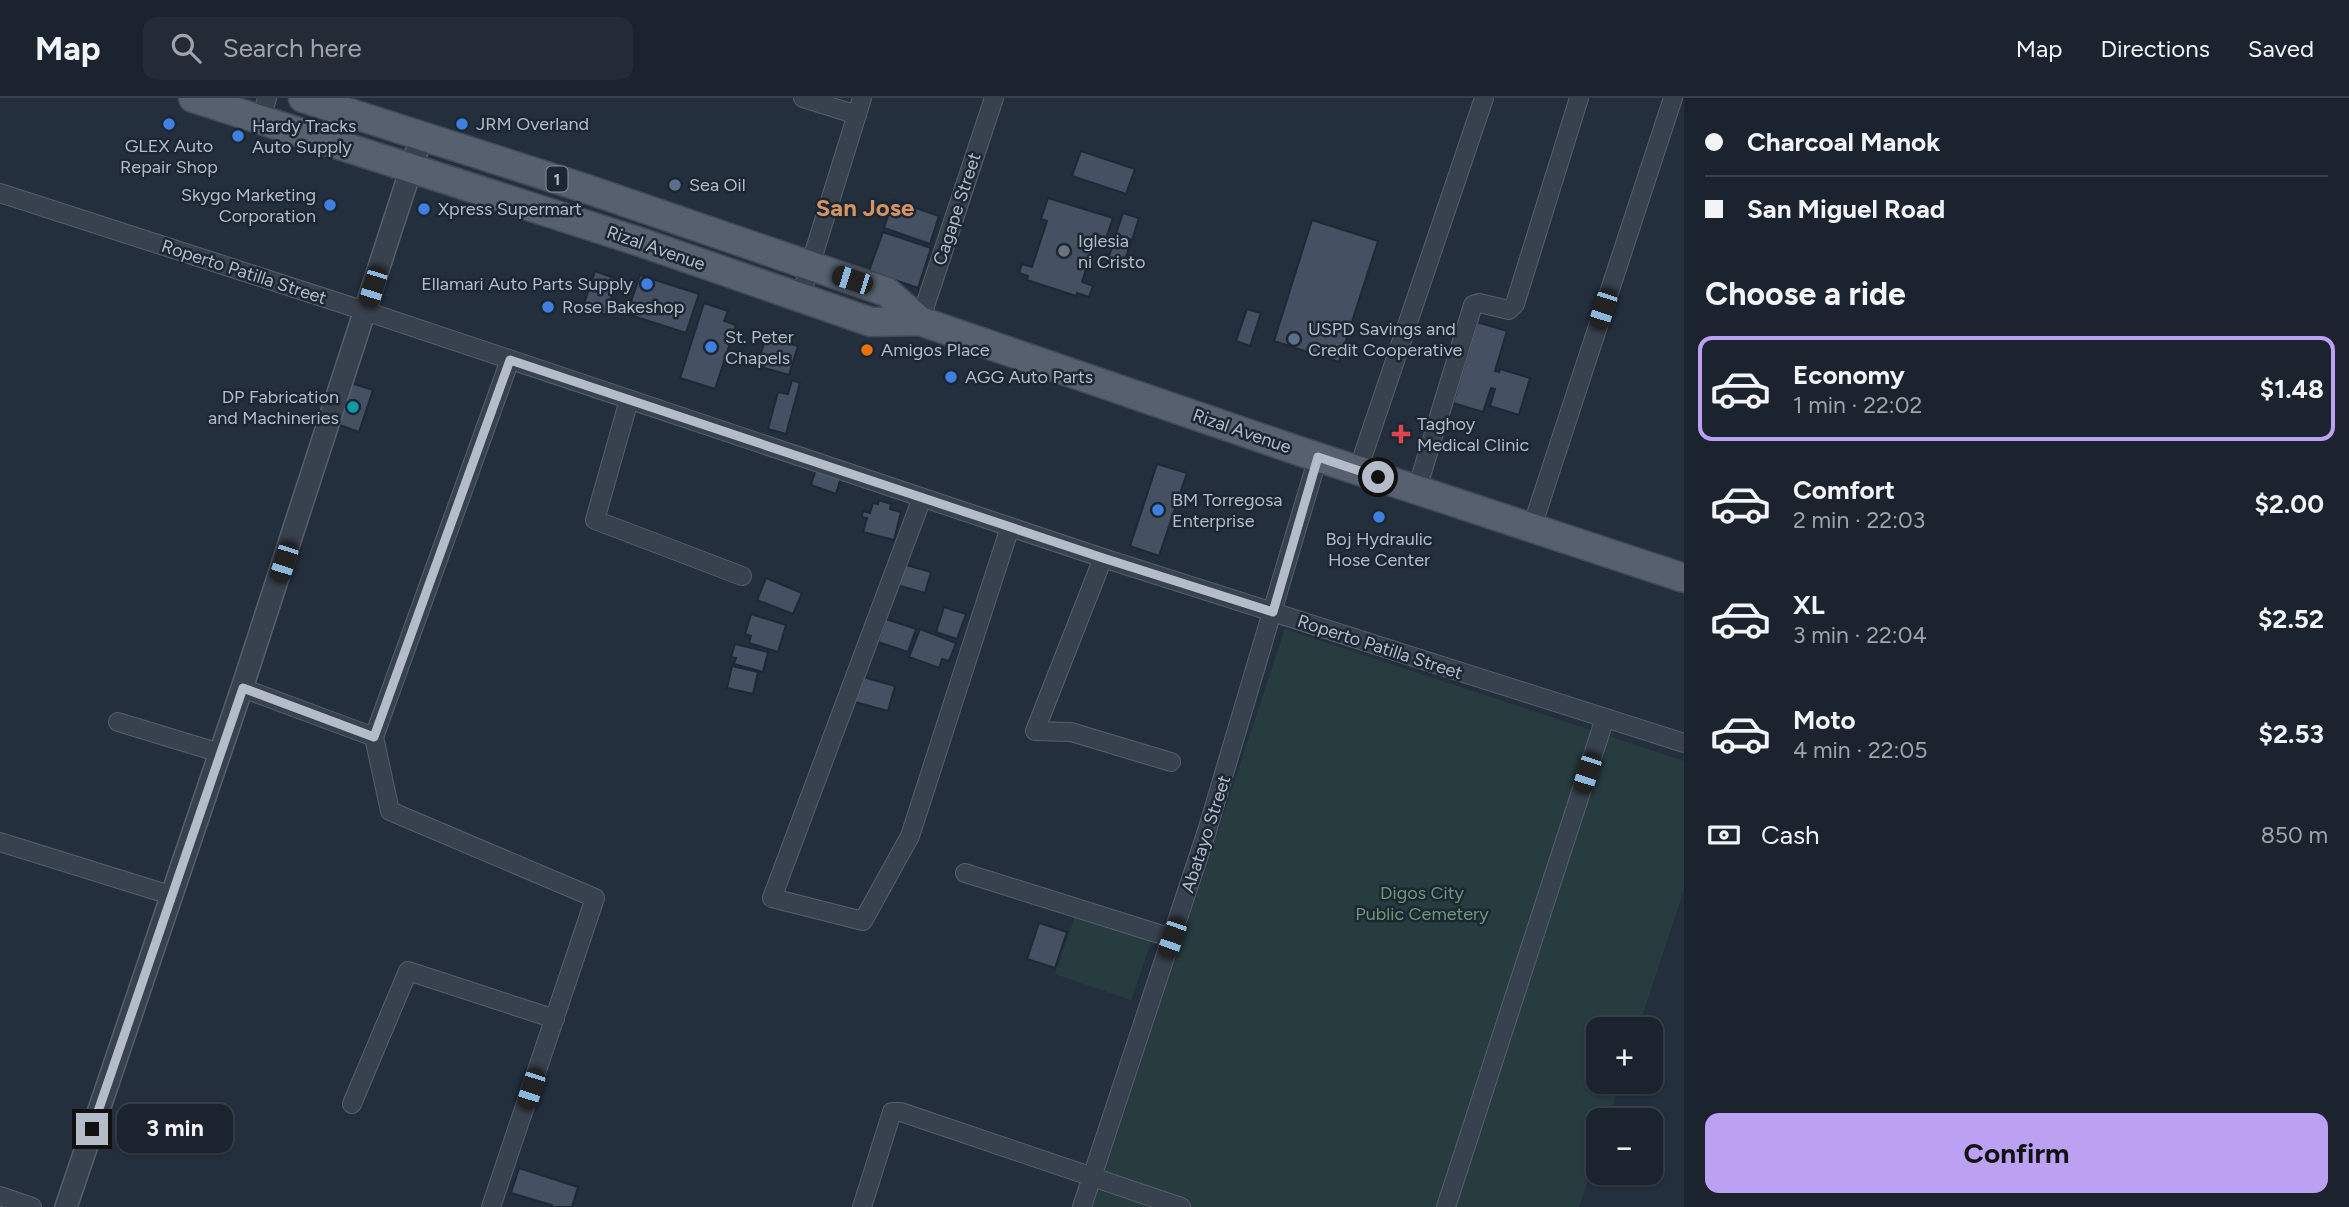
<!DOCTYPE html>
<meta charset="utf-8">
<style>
body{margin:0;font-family:Figtree,sans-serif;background:#242b36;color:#f1f3f6;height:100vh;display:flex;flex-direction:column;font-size:26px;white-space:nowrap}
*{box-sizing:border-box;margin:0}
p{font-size:23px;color:#a0a4aa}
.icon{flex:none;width:38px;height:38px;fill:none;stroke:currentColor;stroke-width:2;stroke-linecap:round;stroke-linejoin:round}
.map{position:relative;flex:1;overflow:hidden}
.details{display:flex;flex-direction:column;background:#1b232e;width:665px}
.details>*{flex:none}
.hud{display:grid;align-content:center;height:154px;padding:0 21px;background:#1b232e}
.controls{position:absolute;left:1586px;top:919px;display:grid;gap:14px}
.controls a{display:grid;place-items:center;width:77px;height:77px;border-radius:14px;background:#1b232e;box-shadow:0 2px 5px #0004,0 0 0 2px #39404a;font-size:35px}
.end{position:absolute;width:32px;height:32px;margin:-16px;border:9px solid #b4bcc9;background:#111;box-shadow:0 0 0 4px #111}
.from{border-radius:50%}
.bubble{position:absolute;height:49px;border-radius:14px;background:#1b232e;box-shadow:0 2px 5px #0004,0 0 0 2px #39404a;font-size:23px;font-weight:700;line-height:49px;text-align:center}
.car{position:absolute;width:21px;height:42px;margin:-21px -10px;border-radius:9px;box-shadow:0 0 5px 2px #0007;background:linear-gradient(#222 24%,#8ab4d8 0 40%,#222 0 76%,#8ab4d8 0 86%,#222 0)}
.hud b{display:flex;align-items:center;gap:24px;height:66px;font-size:26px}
.hud b+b{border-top:2px solid #39404a}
.hud i{width:18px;height:18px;background:#f1f3f6}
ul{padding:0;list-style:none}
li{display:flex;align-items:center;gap:21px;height:105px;margin:0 14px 10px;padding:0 7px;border:4px solid transparent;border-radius:14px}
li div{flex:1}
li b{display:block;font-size:26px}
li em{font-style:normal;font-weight:700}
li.current{border-color:#bca0f2}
li>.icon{width:63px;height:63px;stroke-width:1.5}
h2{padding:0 21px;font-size:32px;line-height:84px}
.pay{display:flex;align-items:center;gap:18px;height:77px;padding:0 21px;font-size:26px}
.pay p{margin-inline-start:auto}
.button{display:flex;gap:14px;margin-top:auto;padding:14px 21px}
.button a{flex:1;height:80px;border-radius:14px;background:#bca0f2;color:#111;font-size:28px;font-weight:700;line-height:80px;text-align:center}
header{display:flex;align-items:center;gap:42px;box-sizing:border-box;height:98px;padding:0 35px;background:#1b232e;border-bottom:2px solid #39404a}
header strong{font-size:33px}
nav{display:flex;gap:38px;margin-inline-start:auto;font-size:24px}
.search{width:490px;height:63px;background:#242b36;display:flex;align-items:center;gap:18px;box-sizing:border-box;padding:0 24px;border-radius:14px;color:#a0a4aa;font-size:26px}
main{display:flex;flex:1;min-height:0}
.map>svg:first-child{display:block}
</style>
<header>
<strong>Map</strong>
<div class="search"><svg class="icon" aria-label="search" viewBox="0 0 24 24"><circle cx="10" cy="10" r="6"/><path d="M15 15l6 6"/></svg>Search here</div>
<nav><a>Map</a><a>Directions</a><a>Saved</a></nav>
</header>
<main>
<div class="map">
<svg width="1684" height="1109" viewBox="0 0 1684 1109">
<rect width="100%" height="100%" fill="#242f3e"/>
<g fill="#263c3f">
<polygon points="1285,531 1684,663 1684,792 1638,931 1598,931 1598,984 1620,984 1608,1022 1598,1022 1598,1052 1579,1109 1093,1109"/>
<polygon points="1076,815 1152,841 1131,902 1055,876"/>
</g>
<g fill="#455162" stroke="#1f2835" stroke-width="2">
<polygon points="1081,53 1135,71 1126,96 1072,78"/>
<polygon points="1048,100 1113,120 1106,140 1097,137 1082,184 1093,188 1089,199 1077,195 1076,198 1027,182 1028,178 1019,175 1022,166 1032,169 1047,123 1041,121"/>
<polygon points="893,102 939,118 930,146 884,130"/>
<polygon points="1123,115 1139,120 1132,142 1116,136"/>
<polygon points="1312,122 1378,143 1339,264 1274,243"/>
<polygon points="883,134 931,150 918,190 869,173"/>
<polygon points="1116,139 1131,144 1124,165 1108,160"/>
<polygon points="595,173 617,181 606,217 583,209"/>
<polygon points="640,177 699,196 686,235 627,216"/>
<polygon points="704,205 728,213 724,223 736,227 715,291 680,280"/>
<polygon points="1247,211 1261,215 1250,248 1236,243"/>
<polygon points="1477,224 1507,233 1495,273 1499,274 1500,271 1530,280 1519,317 1490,308 1495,291 1491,290 1483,314 1453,305"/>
<polygon points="766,239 798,248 789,277 757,268"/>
<polygon points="792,282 800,285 786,336 768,331 778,294 788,296"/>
<polygon points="348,284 373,292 359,334 334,325"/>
<polygon points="1157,366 1187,375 1159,458 1130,448"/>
<polygon points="817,368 842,376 836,396 811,387"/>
<polygon points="879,402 891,406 890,411 901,414 894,442 863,434 867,420 862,419 863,413 870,415 873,405 878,406"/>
<polygon points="903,466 931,474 925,495 897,487"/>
<polygon points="766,480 802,495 793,516 757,502"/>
<polygon points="944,509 966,516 957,541 936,534"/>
<polygon points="751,516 786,527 778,554 749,545 751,538 745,536"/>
<polygon points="886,521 916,531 908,554 878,544"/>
<polygon points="920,531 956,545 949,563 942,561 939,570 909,559"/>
<polygon points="735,546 768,554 763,574 734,566 736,560 731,559"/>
<polygon points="732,568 758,574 753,596 727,590"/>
<polygon points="863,579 895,588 888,613 855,604"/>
<polygon points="1039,825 1067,834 1055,870 1027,861"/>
<polygon points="519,1070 578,1089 572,1109 551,1109 552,1107 511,1095"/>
</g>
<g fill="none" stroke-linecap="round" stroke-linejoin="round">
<defs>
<g id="minor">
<polyline points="803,0 857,17"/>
<polyline points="261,22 267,0"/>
<polyline points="0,95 365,213 1103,460 1684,645"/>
<polyline points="800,200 862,0"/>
<polyline points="920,223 994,0"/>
<polyline points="629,302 595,422 742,478"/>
<polyline points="1358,372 1484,0"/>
<polyline points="1417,391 1473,207 1479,205 1509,212 1515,206 1579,0"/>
<polyline points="922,400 772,800 863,823 910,738 1010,429"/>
<polyline points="1532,429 1673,0"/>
<polyline points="1103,460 1035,633 1071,634 1171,664"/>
<polyline points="242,590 374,639 510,262"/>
<polyline points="118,624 220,655"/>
<polyline points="374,639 390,713 595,800 491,1109"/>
<polyline points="0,744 170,797"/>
<polyline points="965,775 1172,840"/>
<polyline points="352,1006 408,873 555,921"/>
<polyline points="0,1098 32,1109"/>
<polyline points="862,1109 892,1014 901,1014 1181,1109"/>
<polyline points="1082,1109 1207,733 1318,359"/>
<polyline points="1446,1109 1605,620"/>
</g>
<polyline id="tertiary" points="66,1109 242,590 422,37"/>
<g id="primary">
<polyline points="193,0 640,144 871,224 920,223 1296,352 1684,480"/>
<polyline points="303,0 584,90 887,194 920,223"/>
</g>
</defs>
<use href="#minor" stroke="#565f6c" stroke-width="20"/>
<use href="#tertiary" stroke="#565f6c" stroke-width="24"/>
<use href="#primary" stroke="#414a57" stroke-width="31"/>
<use href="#minor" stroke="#38414e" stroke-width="18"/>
<use href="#tertiary" stroke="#38414e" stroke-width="21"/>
<use href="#primary" stroke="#56606e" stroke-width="28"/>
</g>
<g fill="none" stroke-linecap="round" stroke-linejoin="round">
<polyline stroke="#b4bcc9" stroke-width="9" points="92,1031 243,590 374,639 510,262 1103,460 1273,514 1318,359 1378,379"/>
</g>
<g fill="#3f7fe0" stroke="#1d2633" stroke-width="2.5">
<circle cx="169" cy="26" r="7"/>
<circle cx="462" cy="26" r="7"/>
<circle cx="238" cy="38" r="7"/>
<circle cx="330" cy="107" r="7"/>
<circle cx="424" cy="111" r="7"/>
<circle cx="647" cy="186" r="7"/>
<circle cx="548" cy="209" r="7"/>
<circle cx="711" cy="249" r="7"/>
<circle cx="951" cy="279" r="7"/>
<circle cx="1158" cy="412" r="7"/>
<circle cx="1379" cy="419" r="7"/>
</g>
<g fill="#5c6f8a" stroke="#1d2633" stroke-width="2.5">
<circle cx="675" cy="87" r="7"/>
<circle cx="1294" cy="241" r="7"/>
</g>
<circle fill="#6b7280" stroke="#1d2633" stroke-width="2.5" cx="1064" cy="153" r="7"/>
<circle fill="#e8710a" stroke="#1d2633" stroke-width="2.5" cx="867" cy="252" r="7"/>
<circle fill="#0f9aa8" stroke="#1d2633" stroke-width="2.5" cx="353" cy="309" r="7"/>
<path fill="#e0444e" stroke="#1d2633" stroke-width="2.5" d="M1397.5 325.5h7v7h7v7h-7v7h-7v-7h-7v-7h7z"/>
<g text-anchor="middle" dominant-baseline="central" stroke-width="5" stroke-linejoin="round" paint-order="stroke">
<rect fill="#1d2633" stroke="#878f9c" stroke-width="2" x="546.5" y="68.5" width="21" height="25" rx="5"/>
<g font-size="16" font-weight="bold" fill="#b4bcc9">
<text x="557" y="81">1</text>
</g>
<g font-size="18" fill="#b4bcc9" stroke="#1d2633" text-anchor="start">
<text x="476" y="26">JRM Overland</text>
<text x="252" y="28">Hardy Tracks<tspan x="252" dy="21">Auto Supply</tspan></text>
<text x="169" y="48" text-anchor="middle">GLEX Auto<tspan x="169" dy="21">Repair Shop</tspan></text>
<text x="689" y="87">Sea Oil</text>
<text x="316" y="97" text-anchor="end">Skygo Marketing<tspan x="316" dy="21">Corporation</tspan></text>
<text x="438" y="111">Xpress Supermart</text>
<text x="1078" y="143">Iglesia<tspan x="1078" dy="21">ni Cristo</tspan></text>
<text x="633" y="186" text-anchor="end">Ellamari Auto Parts Supply</text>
<text x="562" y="209">Rose Bakeshop</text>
<text x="1308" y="231">USPD Savings and<tspan x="1308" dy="21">Credit Cooperative</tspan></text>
<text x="725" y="239">St. Peter<tspan x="725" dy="21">Chapels</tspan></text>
<text x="881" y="252">Amigos Place</text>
<text x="965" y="279">AGG Auto Parts</text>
<text x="339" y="299" text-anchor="end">DP Fabrication<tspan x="339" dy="21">and Machineries</tspan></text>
<text x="1417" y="326">Taghoy<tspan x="1417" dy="21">Medical Clinic</tspan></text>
<text x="1172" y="402">BM Torregosa<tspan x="1172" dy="21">Enterprise</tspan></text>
<text x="1379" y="441" text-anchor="middle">Boj Hydraulic<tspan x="1379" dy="21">Hose Center</tspan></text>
</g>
<g font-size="18" fill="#b4bcc9" stroke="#1d2633">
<text transform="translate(957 111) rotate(-72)">Cagape Street</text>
<text transform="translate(656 150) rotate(19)">Rizal Avenue</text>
<text transform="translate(244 174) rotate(18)">Roperto Patilla Street</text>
<text transform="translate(1242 333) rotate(19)">Rizal Avenue</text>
<text transform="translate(1380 549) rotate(18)">Roperto Patilla Street</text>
<text transform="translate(1206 736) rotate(-72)">Abatayo Street</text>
</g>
<g font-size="18" fill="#6b9a76" stroke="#1d2633">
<text x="1422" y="795">Digos City<tspan x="1422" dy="21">Public Cemetery</tspan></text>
</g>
<g font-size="24" font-weight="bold" fill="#d59563" stroke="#1d2633">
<text x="865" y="109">San Jose</text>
</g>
</g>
</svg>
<div class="controls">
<a>+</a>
<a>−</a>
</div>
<i class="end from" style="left:1378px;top:379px"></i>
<i class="end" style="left:92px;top:1031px"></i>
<div class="bubble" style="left:117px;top:1006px;width:116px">3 min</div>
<i class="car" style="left:852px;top:182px;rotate:288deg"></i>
<i class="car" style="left:373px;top:189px;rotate:197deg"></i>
<i class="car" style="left:1603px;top:211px;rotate:198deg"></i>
<i class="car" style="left:284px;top:464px;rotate:198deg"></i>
<i class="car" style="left:1587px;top:675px;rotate:198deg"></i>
<i class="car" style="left:1172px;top:840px;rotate:199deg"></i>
<i class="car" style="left:531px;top:991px;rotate:198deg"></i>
</div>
<section class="details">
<div class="hud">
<b><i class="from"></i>Charcoal Manok</b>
<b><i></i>San Miguel Road</b>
</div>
<h2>Choose a ride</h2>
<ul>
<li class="current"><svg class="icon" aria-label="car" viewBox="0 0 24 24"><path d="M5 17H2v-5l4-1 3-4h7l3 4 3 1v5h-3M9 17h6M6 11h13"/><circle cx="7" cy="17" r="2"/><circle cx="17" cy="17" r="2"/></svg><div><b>Economy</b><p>1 min · 22:02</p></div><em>$1.48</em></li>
<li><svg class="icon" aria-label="car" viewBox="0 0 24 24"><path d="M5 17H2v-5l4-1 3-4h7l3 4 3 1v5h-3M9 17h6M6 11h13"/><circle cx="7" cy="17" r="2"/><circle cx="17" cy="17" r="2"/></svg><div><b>Comfort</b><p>2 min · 22:03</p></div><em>$2.00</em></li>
<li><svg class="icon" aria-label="car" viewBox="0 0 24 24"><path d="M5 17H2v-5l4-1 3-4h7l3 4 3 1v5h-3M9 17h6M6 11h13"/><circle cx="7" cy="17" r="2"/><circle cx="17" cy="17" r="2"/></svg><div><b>XL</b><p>3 min · 22:04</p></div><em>$2.52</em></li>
<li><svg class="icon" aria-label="car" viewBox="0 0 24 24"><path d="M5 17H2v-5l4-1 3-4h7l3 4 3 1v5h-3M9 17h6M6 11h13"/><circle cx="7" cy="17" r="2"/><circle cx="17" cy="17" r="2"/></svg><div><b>Moto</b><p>4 min · 22:05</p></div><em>$2.53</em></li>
</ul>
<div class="pay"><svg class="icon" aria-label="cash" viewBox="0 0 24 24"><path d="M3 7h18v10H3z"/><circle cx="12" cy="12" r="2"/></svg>Cash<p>850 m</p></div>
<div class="button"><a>Confirm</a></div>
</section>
</main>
